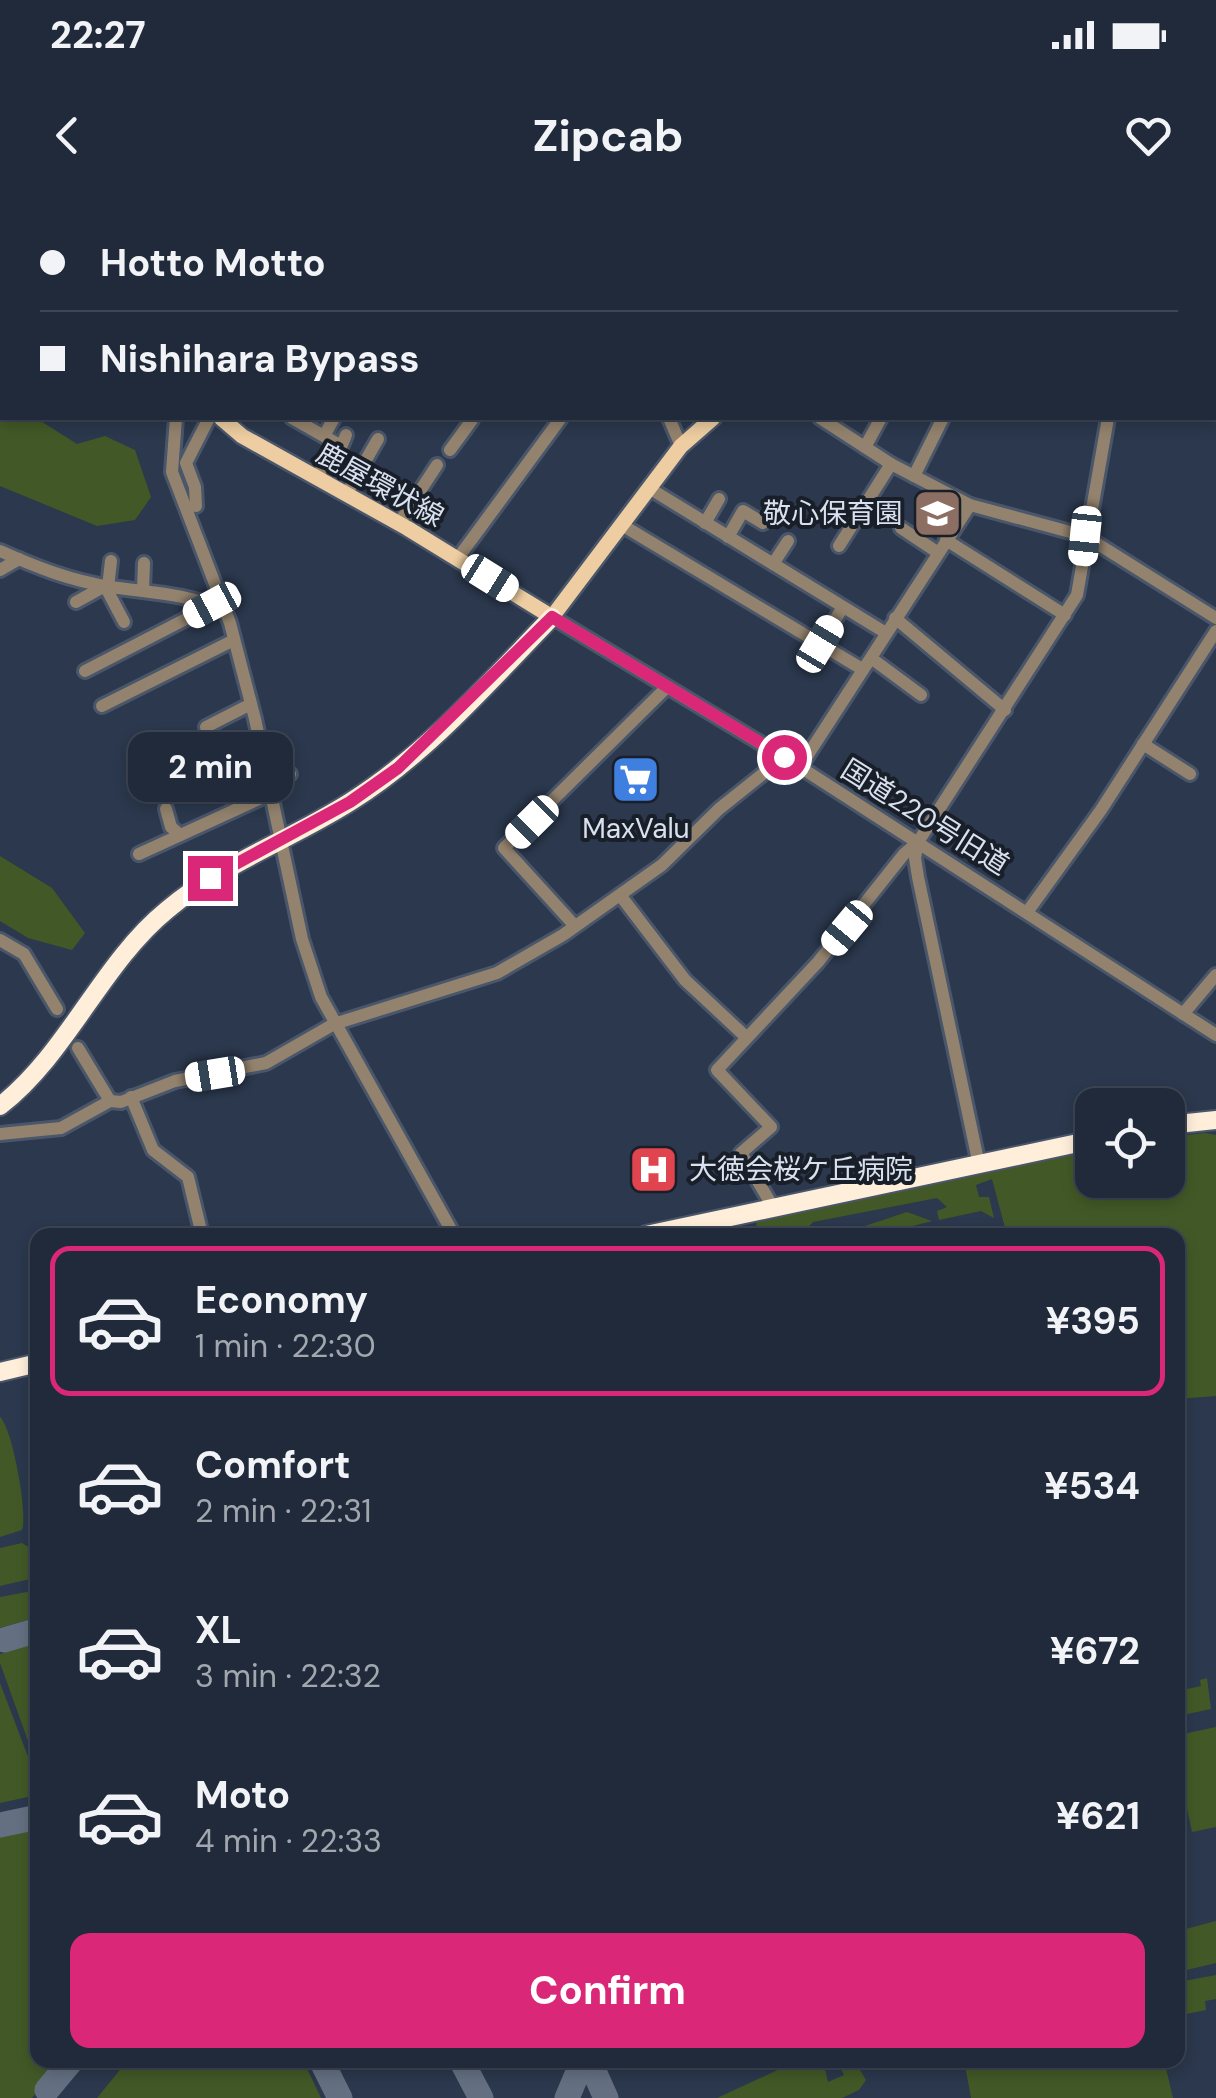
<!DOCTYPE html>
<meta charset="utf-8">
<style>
body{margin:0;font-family:"DM Sans","Noto Sans JP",sans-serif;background:#2d3645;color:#f1f3f6;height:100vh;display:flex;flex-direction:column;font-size:38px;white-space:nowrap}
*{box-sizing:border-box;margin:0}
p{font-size:32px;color:#a2a7af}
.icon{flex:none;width:55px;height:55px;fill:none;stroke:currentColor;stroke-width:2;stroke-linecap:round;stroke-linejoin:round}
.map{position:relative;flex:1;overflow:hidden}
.panel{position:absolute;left:30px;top:1028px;width:1155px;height:840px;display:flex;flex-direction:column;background:#202a3a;border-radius:20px;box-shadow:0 5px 15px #0003,0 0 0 2px #3d4654}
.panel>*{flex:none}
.hud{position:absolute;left:0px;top:0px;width:1218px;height:220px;box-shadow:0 5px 15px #0003,0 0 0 2px #3d4654;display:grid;align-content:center;height:220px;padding:0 40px;background:#202a3a}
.controls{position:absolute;left:1075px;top:888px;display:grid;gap:20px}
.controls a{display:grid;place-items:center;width:110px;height:110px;border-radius:20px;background:#202a3a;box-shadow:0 5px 15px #0003,0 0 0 2px #3d4654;font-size:50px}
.end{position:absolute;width:45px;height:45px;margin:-22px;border:12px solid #db2777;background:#fff;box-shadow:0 0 0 5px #fff}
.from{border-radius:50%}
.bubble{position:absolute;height:70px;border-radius:20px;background:#202a3a;box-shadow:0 5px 15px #0003,0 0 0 2px #3d4654;font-size:32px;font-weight:700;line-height:70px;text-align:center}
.car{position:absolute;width:30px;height:60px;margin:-30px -15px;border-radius:12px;box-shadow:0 0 8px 2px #0007;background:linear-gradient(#fff 24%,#345 0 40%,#fff 0 76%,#345 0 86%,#fff 0)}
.hud b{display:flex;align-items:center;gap:35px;height:95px;font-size:38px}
.hud b+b{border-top:2px solid #3d4654}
.hud i{width:25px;height:25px;background:#f1f3f6}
ul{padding:18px 0 0;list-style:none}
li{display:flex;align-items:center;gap:30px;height:150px;margin:0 20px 15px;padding:0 20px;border:5px solid transparent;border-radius:20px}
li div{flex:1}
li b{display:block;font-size:38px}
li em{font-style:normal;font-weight:700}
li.selected{border-color:#db2777}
li>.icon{width:90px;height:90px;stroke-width:1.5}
.button{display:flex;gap:20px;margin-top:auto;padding:20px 40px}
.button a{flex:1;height:115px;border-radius:20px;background:#db2777;color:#fff;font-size:40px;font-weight:700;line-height:115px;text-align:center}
.status{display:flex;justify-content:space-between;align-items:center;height:70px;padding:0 50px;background:#202a3a;direction:ltr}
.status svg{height:28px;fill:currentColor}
header{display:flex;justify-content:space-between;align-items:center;height:130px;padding:0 40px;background:#202a3a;font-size:45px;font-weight:700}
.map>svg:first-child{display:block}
</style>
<div class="status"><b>22:27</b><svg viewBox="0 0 49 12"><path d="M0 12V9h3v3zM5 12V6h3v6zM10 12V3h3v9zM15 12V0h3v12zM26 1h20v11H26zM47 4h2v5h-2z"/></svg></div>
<header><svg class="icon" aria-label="back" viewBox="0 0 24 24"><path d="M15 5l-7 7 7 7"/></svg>Zipcab<svg class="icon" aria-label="heart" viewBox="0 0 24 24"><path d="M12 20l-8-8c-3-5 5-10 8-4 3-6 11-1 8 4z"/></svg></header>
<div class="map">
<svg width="1216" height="1898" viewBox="0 0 1216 1898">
<rect width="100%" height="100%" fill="#2b384d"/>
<g fill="#425927">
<polygon points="0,197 2,218 36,218 77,244 105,236 135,250 151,297 135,320 97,326 0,286"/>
<polygon points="0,656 52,688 85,733 72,750 28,738 0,721"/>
<polygon points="1205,933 1216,935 1216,1196 1178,1199 1178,1035 1007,1035 992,979 976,985 979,997 989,997 994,1018 981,1011 939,1020 937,1011 947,1007 937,998 813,1022 801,1035 768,1035 755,1029 758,1019 1092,951 1092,980 1168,980 1168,937"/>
<polygon points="907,1012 932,1021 878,1035 862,1027"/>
<path d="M0,1217C13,1229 28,1317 22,1330L0,1337Z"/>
<polygon points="22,1343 35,1351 37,1372 30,1379 0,1386 0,1348"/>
<polygon points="37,1390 37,1417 0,1428 0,1397"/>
<polygon points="37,1441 38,1441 37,1566 0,1463 0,1454"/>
<polygon points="1207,1478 1211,1509 1178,1516 1178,1491 1201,1486 1200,1480"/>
<polygon points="0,1483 38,1583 37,1595 0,1603"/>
<polygon points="1216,1527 1216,1627 1192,1632 1187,1609 1178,1610 1178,1535"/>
<polygon points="37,1627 38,1860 62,1860 32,1898 0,1898 0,1635"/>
<polygon points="1216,1721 1216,1763 1178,1772 1178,1731"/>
<polygon points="1216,1775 1216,1799 1205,1801 1206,1810 1181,1815 1187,1833 1178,1841 1178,1782"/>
<polygon points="128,1860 303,1860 321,1898 97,1898"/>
<polygon points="799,1860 823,1860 828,1882 844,1875 838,1862 830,1860 854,1860 866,1880 859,1890 842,1898 717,1898"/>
<polygon points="964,1860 1164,1860 1173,1898 971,1898"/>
</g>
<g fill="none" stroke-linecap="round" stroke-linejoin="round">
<g stroke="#647082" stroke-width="25">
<polyline points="4,1440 38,1430"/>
<polyline points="0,1625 38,1617"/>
<polyline points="321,1860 340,1898"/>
<polyline points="461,1860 481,1898"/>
<polyline points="589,1860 606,1898"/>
<polyline points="47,1890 72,1860"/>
<polyline points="567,1898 583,1860"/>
</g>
<defs>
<g id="minor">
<polyline points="278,0 279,2"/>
<polyline points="301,0 302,2"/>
<polyline points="755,0 757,2"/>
<polyline points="1153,0 1168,2"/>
<polyline points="676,1 679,0"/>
<polyline points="235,2 237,0"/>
<polyline points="317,2 318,0"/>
<polyline points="404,2 406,0"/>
<polyline points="1215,10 1216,10"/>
<polyline points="0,71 2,69"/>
<polyline points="176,218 172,272 230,423 255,519 302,739 321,797 454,1035"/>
<polyline points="292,218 336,243 317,277"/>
<polyline points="669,218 681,246"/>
<polyline points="820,218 891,264 970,305 1085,336 1216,418"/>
<polyline points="324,236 334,218"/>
<polyline points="865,247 881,218"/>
<polyline points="450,250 472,220"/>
<polyline points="337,257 346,235"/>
<polyline points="914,276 943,218"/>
<polyline points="649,288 886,433"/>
<polyline points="347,293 378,239"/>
<polyline points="196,306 195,287 186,263 209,218"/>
<polyline points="399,323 437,265"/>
<polyline points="705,323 719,299"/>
<polyline points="622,325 862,469"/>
<polyline points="901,328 937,352"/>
<polyline points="728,337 743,311 763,323"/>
<polyline points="946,340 1065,415"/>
<polyline points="839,346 891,264"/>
<path d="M0,351C36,367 71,381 111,387C151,393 187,393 224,411"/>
<polyline points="458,358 561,218"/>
<polyline points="773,364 788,341"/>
<polyline points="0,370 19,359"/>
<polyline points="108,387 111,361"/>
<polyline points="143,391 144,363"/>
<polyline points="76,402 105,386 124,422"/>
<polyline points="552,417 800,567 1216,835"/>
<polyline points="895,418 1005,510"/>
<polyline points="820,444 843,407"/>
<polyline points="871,458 921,495"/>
<polyline points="85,471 213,405"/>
<polyline points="102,506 234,440"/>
<polyline points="206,527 251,504"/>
<polyline points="1143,544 1190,574"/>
<polyline points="800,567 970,305"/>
<polyline points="271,588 290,574"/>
<polyline points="166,609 171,627 180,635"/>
<polyline points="918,642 915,658 918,677 979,965"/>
<polyline points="139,654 272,593"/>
<polyline points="620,695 685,780 746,837"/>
<polyline points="1028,711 1101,610 1216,431"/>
<polyline points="575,726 504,648 667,487"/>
<polyline points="0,740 24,754 57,809"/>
<polyline points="1183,814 1216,775"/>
<polyline points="78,848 110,901"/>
<polyline points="131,897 153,950 188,977 202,1035"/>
<polyline points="0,934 61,928 110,901 121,902 175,881 266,863 334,824 497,773 563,735 662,665 719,609 784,557"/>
<polyline points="773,1007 741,953 771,927 717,870 818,762 904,654 918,642 1077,395 1108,218"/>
</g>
<g id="major">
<polyline points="59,0 61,2"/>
<polyline points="926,2 928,0"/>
<polyline points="221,218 242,236 407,328 552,417 681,246 713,218"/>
</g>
<g id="highway">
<path d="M0,906C68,853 101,764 167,710C223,663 290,640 350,602C427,554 490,481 552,417"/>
<polyline points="1168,925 1216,920"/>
<polyline points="646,1035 1092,940"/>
<polyline points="0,1172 38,1163"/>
</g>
</defs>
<use href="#minor" stroke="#4a566a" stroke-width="18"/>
<use href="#major" stroke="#4a566a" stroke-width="20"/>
<use href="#highway" stroke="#4a566a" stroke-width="22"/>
<use href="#minor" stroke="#93836e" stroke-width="12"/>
<use href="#major" stroke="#edcda1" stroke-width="15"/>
<use href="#highway" stroke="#feeeda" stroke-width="18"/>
</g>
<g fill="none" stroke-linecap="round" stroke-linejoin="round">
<polyline stroke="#db2777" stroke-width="12" points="210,678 350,602 398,568 552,417 784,557"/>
</g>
<defs>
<symbol id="school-square" viewBox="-11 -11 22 22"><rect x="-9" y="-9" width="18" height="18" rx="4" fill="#8d6e63" stroke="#191f29"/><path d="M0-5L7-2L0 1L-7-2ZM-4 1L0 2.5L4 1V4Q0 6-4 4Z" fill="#fff"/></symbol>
<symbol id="supermarket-square" viewBox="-11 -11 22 22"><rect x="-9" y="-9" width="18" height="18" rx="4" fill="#3f7fe0" stroke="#191f29"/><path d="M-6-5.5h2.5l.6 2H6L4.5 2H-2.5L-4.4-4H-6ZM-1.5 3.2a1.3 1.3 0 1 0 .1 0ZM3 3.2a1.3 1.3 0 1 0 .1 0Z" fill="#fff"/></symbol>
<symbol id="hospital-square" viewBox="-11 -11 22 22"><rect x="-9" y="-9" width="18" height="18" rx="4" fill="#e0444e" stroke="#191f29"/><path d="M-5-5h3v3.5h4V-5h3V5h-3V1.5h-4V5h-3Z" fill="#fff"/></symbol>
</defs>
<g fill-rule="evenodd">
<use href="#school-square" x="910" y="286" width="55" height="55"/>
<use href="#supermarket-square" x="608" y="552" width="55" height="55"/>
<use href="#hospital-square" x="626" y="942" width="55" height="55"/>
</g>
<g text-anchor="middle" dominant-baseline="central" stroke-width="8" stroke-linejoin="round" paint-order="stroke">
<g font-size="28" fill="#d9e1ef" stroke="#191f29">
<text transform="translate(380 285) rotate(29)">鹿屋環状線</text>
<text transform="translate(925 617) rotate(32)">国道220号旧道</text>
</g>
<g font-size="28" fill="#d9e1ef" stroke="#191f29" text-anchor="end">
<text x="903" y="313">敬心保育園</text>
<text x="636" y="628" text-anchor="middle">MaxValu</text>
<text x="689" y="969" text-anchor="start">大徳会桜ケ丘病院</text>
</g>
</g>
</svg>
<div class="controls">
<a><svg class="icon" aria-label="locate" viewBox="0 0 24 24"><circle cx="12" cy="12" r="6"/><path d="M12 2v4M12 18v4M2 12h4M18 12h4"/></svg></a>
</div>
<i class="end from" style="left:784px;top:557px"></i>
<i class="end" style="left:210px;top:678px"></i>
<div class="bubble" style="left:128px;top:532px;width:165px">2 min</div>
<i class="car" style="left:1085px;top:336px;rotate:186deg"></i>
<i class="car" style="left:490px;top:378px;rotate:122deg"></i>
<i class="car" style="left:212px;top:405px;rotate:242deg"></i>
<i class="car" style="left:820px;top:444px;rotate:31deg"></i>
<i class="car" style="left:532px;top:622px;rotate:225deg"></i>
<i class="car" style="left:847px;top:728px;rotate:220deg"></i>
<i class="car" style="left:215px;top:874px;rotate:261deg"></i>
<div class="hud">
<b><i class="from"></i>Hotto Motto</b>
<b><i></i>Nishihara Bypass</b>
</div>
<section class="panel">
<ul>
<li class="selected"><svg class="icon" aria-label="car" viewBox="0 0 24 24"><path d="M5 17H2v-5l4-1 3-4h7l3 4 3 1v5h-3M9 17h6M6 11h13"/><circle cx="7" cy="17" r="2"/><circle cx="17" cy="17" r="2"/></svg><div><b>Economy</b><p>1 min · 22:30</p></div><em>¥395</em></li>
<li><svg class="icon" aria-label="car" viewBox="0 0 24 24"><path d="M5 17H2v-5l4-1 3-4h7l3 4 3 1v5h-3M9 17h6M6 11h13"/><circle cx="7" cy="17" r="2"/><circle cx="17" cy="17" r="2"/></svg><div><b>Comfort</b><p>2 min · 22:31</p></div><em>¥534</em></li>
<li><svg class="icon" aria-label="car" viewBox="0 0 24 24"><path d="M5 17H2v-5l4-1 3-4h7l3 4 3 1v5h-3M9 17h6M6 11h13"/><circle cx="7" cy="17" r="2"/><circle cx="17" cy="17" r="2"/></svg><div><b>XL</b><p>3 min · 22:32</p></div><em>¥672</em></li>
<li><svg class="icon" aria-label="car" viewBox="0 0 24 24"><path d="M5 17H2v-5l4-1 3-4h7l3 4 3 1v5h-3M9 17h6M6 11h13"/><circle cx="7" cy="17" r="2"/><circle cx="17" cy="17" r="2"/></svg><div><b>Moto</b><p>4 min · 22:33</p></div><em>¥621</em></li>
</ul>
<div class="button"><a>Confirm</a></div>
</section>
</div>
